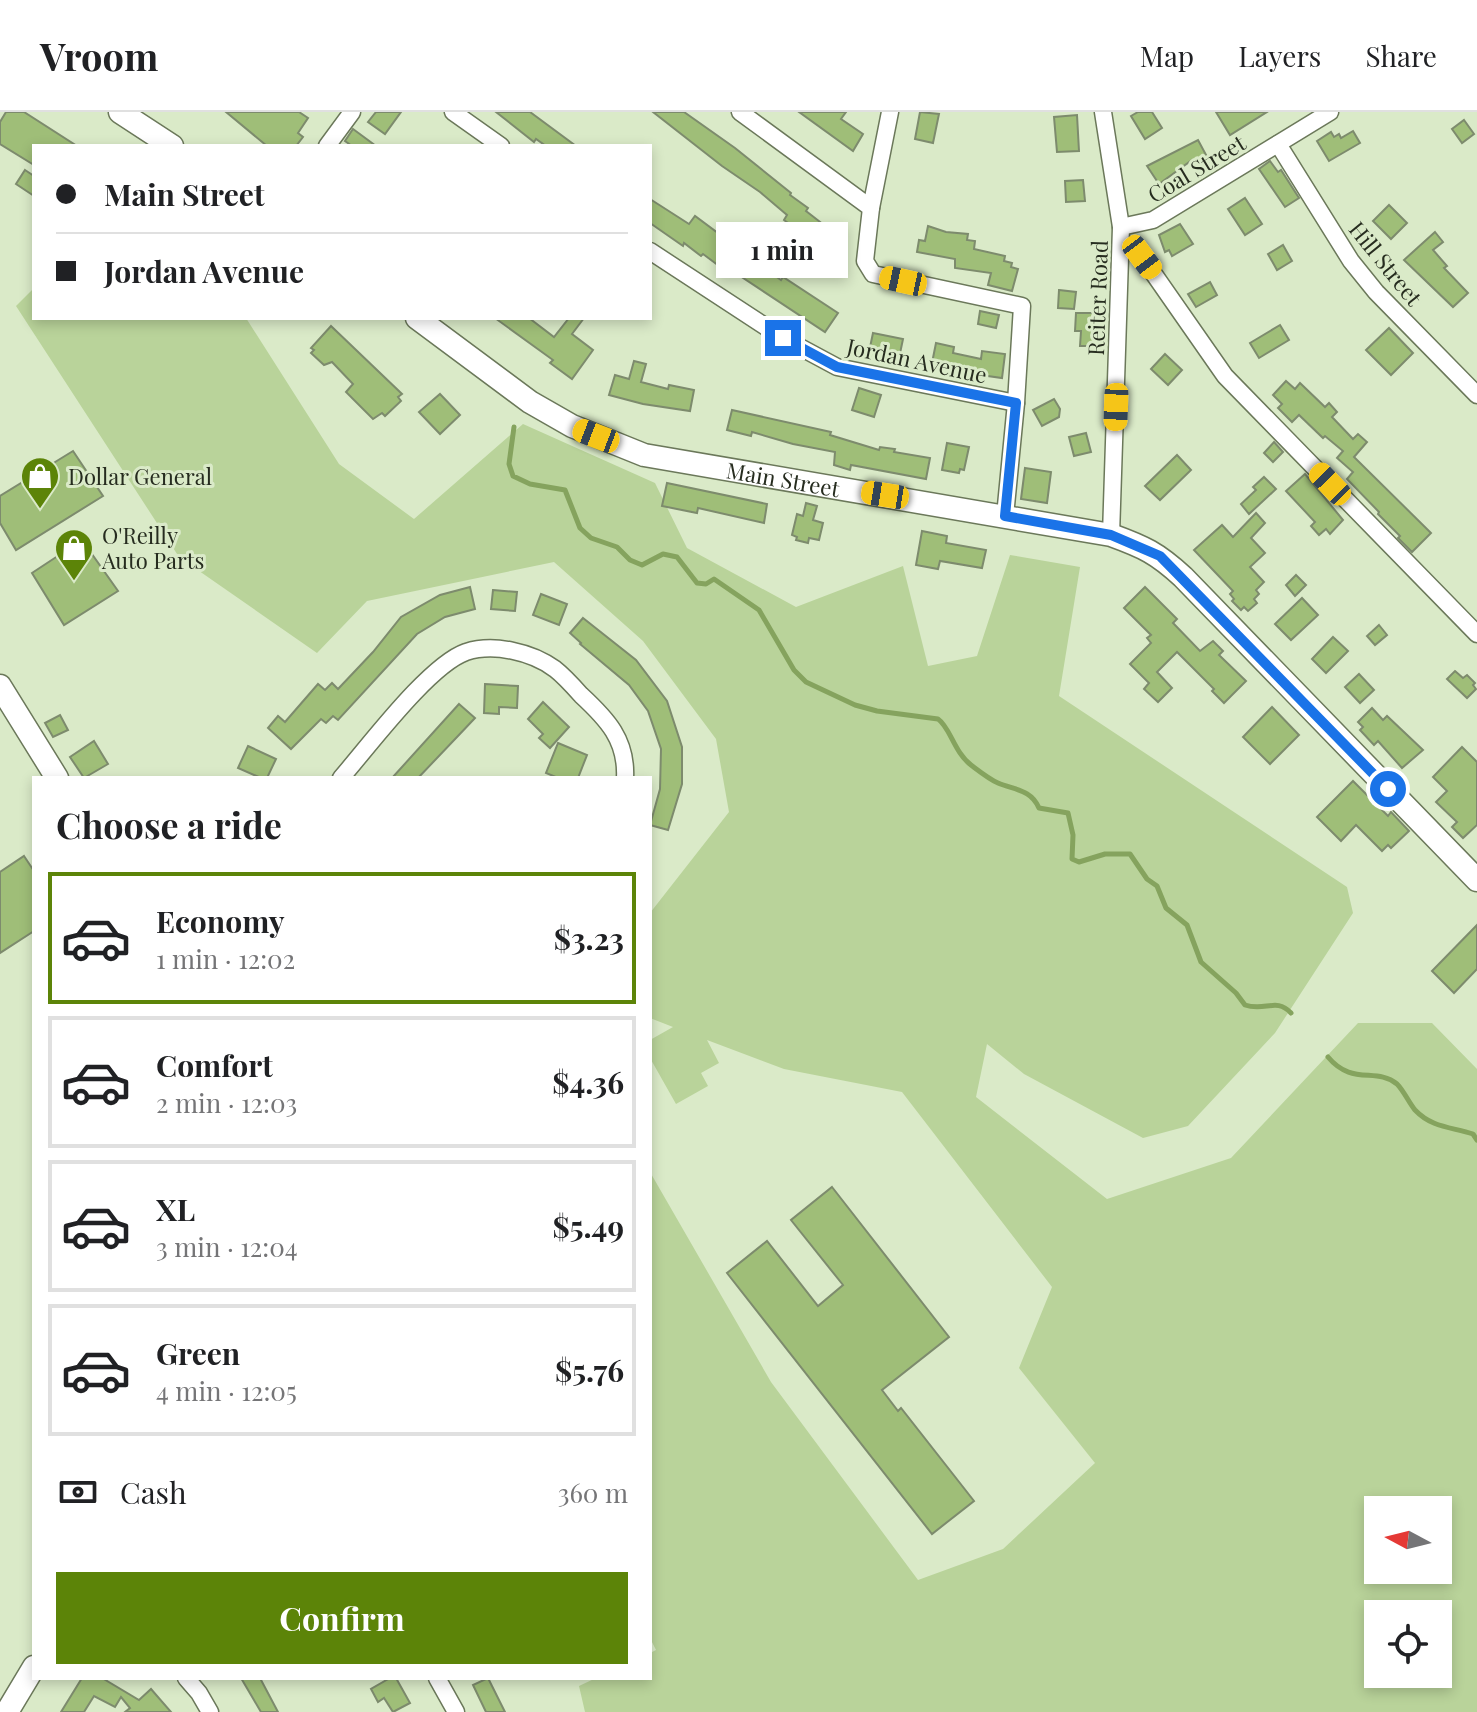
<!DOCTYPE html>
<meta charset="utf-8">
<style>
body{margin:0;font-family:"Playfair Display",serif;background:#f6f6f6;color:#202124;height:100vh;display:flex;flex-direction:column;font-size:30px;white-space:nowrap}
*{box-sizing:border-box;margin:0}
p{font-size:26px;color:#757577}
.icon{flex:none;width:44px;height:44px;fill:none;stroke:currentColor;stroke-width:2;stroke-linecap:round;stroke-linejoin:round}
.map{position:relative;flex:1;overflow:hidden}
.details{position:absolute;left:32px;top:664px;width:620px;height:904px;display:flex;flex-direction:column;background:#fff;border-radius:0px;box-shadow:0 4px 12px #0003}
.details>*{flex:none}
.banner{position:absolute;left:32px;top:32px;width:620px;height:176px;border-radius:0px;box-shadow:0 4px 12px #0003;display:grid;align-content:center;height:176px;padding:0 24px;background:#fff}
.needle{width:52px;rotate:277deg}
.buttons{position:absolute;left:1364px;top:1384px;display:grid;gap:16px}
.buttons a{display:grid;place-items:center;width:88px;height:88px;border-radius:0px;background:#fff;box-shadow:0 4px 12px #0003;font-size:40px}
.end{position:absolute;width:36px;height:36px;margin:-18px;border:10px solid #1a73e8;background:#fff;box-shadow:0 0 0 4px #fff}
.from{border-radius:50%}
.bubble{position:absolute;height:56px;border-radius:0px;background:#fff;box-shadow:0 4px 12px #0003;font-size:26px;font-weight:700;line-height:56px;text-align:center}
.car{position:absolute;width:24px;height:48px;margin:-24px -12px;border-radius:10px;box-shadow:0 0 6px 2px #0007;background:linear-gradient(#f5c518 24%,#345 0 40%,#f5c518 0 76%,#345 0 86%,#f5c518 0)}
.banner b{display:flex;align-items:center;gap:28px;height:76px;font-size:30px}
.banner b+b{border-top:2px solid #e0e0e0}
.banner i{width:20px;height:20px;background:#202124}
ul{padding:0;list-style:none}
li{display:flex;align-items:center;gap:24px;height:132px;margin:0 16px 12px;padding:0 8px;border:4px solid #e0e0e0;border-radius:0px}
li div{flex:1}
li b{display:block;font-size:30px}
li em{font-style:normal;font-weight:700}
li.selected{border-color:#5c8408}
li>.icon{width:72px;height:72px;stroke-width:1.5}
h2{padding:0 24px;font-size:36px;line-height:96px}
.pay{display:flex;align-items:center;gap:20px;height:88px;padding:0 24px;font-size:30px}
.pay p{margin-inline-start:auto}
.button{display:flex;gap:16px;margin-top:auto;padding:16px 24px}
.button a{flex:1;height:92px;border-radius:0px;background:#5c8408;color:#fff;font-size:32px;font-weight:700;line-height:92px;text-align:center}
header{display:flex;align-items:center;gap:48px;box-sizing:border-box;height:112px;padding:0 40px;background:#fff;border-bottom:2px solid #e0e0e0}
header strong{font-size:38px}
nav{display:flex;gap:44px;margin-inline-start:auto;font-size:28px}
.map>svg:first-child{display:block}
</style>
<header>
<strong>Vroom</strong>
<nav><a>Map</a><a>Layers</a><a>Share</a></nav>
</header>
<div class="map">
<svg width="1477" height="1600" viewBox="0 0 1477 1600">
<rect width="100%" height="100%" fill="#daeac8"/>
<path fill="#b9d39a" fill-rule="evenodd" d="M34,176V206H246L339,352L414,407L523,312L655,371L687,436L796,495L903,454L928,554L977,544L1010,443L1080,455L1059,584L1347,775L1353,801L1275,921L1188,1014L1143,1026L1024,962L987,932L976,985L1107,1087L1231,1046L1358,911H1432L1477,957V1600H585L579,1574L596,1566H650V1541L656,1538L650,1526V1060L771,1270L918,1468L1003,1437L1095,1351L1019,1256L1052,1175L902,980L784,957L707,928L719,951L701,961L708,974L676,992L650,946V928L673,915L650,906V801L729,700L716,627L643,529L554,450L367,489L317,541L179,445L16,194ZM1378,1398H1438V1458H1378ZM1378,1502H1438V1562H1378Z"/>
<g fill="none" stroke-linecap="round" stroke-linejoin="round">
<g stroke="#85a35e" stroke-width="5">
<path d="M514,315L509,352L513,364L530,372L565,378L580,416L591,426L617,435L630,448L642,453L663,442L677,445L697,471L706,472L714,467L759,498L794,558L806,570L855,593L877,599L938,607C950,615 954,640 971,653C979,659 989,667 998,671C1014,678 1031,677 1039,696L1068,701L1073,723L1072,747L1079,750L1105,742H1130L1147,767L1157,774L1166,796L1187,813L1201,850L1236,881L1245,893C1265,900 1276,885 1291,901"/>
<path d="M1328,945C1352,974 1376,955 1397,972C1404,979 1409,991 1415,998C1432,1016 1452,1015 1473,1022L1477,1028"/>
</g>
</g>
<g fill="#9fbe78" stroke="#7d8b6d" stroke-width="2">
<polygon points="6,0 24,0 77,34 34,34 34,53 0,32 0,10"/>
<polygon points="226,0 299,0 308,6 298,21 303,25 296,34 267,34"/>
<polygon points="376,0 401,0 385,22 368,10"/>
<polygon points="496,0 530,0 576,34 546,34 536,27 534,30"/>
<polygon points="653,0 684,0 735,36 791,81 790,83 808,96 806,99 833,120 830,123 840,132 827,148 808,133 811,128 784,108 787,103 760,80 722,54"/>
<polygon points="799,0 846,0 841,7 863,22 853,39"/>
<polygon points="920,0 939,2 933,31 915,27"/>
<polygon points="1138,0 1152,0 1162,16 1145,27 1131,4"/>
<polygon points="1216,0 1267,0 1230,23"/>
<polygon points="1077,3 1079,39 1057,40 1054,5"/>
<polygon points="1464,8 1474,22 1462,31 1452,17"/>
<polygon points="353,17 376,34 352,34 345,29"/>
<polygon points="1353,19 1360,31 1329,49 1317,29 1331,20 1334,25 1339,22 1341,26"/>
<polygon points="1198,28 1212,54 1200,61 1192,48 1159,72 1147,54"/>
<polygon points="1270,49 1278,60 1281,58 1299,86 1285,95 1259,57"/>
<polygon points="25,58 34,64 34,84 16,72"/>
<polygon points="1083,68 1085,89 1066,90 1065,69"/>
<polygon points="1245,86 1262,112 1245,123 1228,97"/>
<polygon points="650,87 689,112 695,104 781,168 783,165 838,201 825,220 734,160 731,163 703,142 701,144 684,131 683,134 650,111"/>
<polygon points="1389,93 1407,111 1391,127 1373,109"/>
<polygon points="1180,112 1193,132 1172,144 1169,138 1165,140 1159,123"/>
<polygon points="928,114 946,120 968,122 967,128 975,129 974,137 1005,144 1004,149 1012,151 1011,155 1018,157 1012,179 988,173 991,161 955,156 955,147 917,140 919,128 925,129"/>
<polygon points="1435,120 1443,130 1433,138 1447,154 1444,156 1468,181 1453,195 1404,148"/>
<polygon points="1283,133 1292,149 1277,158 1268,142"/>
<polygon points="1210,170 1217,183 1196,195 1188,182"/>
<polygon points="1059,178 1076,180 1074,197 1058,196"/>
<polygon points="980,199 999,203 996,216 978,212"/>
<polygon points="1076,201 1097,201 1096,234 1080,234 1081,219 1075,219"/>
<polygon points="495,206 529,206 554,225 569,206 584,206 572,222 593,238 572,267 550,251 553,248"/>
<polygon points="1280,213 1289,228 1259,246 1250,231"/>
<polygon points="331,214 402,282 398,285 401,289 385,304 382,301 373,307 346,280 353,272 332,250 324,253 311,241 314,238 311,236"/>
<polygon points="1389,216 1413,241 1391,263 1366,238"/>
<polygon points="873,221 903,227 898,251 868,245"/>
<polygon points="936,231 954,235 953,241 981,247 982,239 1005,242 1002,266 931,256"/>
<polygon points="1165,242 1182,258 1168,273 1151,257"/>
<polygon points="634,249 646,252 641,270 668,277 669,273 694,278 690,299 643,292 609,283 615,263 629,267"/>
<polygon points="1286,269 1295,277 1300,271 1325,295 1329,291 1337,300 1332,305 1353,327 1358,322 1367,330 1354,345 1431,421 1412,440 1398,426 1400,424 1378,402 1379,400 1347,367 1353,360 1337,346 1343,339 1325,324 1323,326 1299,303 1292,310 1278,296 1282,292 1273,283"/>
<polygon points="859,276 881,283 874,305 852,298"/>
<polygon points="440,282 460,303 440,322 419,300"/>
<polygon points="1054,287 1060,297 1059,305 1042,314 1033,298"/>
<polygon points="732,298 831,320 830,323 879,338 880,335 895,337 894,340 930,346 926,367 851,353 850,358 834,353 835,340 793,332 752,320 751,324 727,318"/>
<polygon points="1086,321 1091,340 1074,344 1069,325"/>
<polygon points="1274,330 1283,340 1273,350 1264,341"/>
<polygon points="947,331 969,335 964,358 960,357 959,361 942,358"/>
<polygon points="73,339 103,384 16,438 0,411 0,384"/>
<polygon points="1177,343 1191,358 1160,388 1145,374"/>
<polygon points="1025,356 1051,360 1047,391 1021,387"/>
<polygon points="1305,362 1343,408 1330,422 1326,417 1319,423 1311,414 1315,410 1286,379"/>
<polygon points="1264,365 1276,377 1249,402 1241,392 1256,378 1253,375"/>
<polygon points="667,371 767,392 764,411 698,396 697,401 662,394"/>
<polygon points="806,391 817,394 813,408 823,411 819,428 809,426 808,431 796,428 797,425 792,423 797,402 803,404"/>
<polygon points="1256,401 1265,411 1251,426 1265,441 1250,455 1264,470 1256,478 1259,482 1254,487 1257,491 1248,499 1244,495 1241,498 1232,489 1234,487 1230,482 1233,479 1194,438 1222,413 1233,425"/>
<polygon points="922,419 947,424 946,431 986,438 982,456 940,449 938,457 916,453"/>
<polygon points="82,428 118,479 64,513 32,461"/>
<polygon points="1296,463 1306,473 1295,484 1286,473"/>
<polygon points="470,475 475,497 445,505 417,522 338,608 333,604 326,611 321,607 291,637 268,616 278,604 285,610 318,572 325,578 332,571 338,577 373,540 401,505 440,483"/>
<polygon points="1145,475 1177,507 1173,511 1200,539 1213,529 1223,539 1219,543 1246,569 1224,591 1212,579 1214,577 1177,540 1157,560 1172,576 1158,590 1144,577 1149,571 1130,552 1151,531 1147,526 1151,523 1124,496"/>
<polygon points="493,478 517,480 515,499 491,497"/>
<polygon points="541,482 567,492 559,513 533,503"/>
<polygon points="1302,486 1318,503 1291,528 1275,512"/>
<polygon points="583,506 636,548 667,589 682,635 682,672 668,718 650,713 660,677 661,637 648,599 629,573 580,532 581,531 570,521"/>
<polygon points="1379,513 1387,523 1375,533 1367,524"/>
<polygon points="1333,525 1348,539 1326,561 1312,547"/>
<polygon points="1455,559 1463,566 1467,563 1475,571 1473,573 1476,577 1467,586 1447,567"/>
<polygon points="1359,562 1374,578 1360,591 1345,575"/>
<polygon points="485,572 518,574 517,596 499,595 499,602 484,601"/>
<polygon points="543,590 569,615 550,636 539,626 543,622 528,607"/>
<polygon points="459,592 475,606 457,625 418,666 392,666"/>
<polygon points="1272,595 1299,623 1270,652 1243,625"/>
<polygon points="1372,596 1383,608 1387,604 1423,638 1402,656 1378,629 1374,633 1360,618 1363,615 1358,610"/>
<polygon points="60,603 68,618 53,625 45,611"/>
<polygon points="94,629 108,652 84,666 70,645"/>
<polygon points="558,631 587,643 578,666 558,666 546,661"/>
<polygon points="248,634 276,647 267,666 261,666 238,656"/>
<polygon points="1462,635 1477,650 1477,713 1463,726 1452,715 1457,710 1436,690 1447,679 1433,665"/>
<polygon points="1353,669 1388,704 1391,700 1409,719 1391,736 1388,733 1382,739 1356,713 1341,729 1317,705"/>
<polygon points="24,744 34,759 34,819 0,841 0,760"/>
<polygon points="1477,813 1477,857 1454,881 1432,859"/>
<polygon points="832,1075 949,1225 882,1278 898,1299 901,1296 974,1389 932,1422 727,1161 767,1129 818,1194 843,1173 791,1108"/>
<polygon points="82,1566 102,1566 139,1588 151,1577 171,1600 125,1600 130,1596 121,1585 115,1595 94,1584 84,1600 61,1600"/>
<polygon points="241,1566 260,1566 278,1600 261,1600"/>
<polygon points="390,1566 396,1566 410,1591 393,1600 384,1586 378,1590 371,1577"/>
<polygon points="488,1566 505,1600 486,1600 473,1573"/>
</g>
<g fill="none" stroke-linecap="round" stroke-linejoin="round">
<defs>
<g id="street">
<polyline points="453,0 501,34"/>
<polyline points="740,0 871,96 865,149 873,162 1022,194 1016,291 1005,404"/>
<polyline points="1103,0 1121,115 1111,423"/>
<polyline points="1278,32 1351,149 1376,180 1477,283"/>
<polyline points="327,34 352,0"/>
<polyline points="871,96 890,0"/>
<polyline points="1121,115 1153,108 1330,0"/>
<polyline points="1122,136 1132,137 1142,145 1225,264 1477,522"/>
<polyline points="650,139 783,226 837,255 1016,291"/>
<path d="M341,666C369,634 429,553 466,540C494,531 532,540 555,557C564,564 573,574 581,583C607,607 627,628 625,666"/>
<polyline points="186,1566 199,1581 210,1600"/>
<polyline points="437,1566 456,1600"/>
</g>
<g id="secondary">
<polyline points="120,0 172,34"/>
<path id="s1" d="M417,206L530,290L572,314L644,343L1111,423C1144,435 1157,441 1183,465L1477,768"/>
<polyline points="0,574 57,666"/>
<polyline points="7,1600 34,1555"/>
</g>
</defs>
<use href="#street" stroke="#6b785a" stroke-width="19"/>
<use href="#secondary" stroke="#6b785a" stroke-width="25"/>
<use href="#street" stroke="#fff" stroke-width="16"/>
<use href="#secondary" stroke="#fff" stroke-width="22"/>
</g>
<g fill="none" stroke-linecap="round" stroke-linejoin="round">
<polyline stroke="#1a73e8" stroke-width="10" points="783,226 837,255 1016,291 1005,404 1111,423 1160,444 1388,677"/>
</g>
<defs>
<symbol id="shop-pin" viewBox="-11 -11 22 30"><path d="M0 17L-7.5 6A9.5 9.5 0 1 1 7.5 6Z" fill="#5c8408" stroke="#daeac8"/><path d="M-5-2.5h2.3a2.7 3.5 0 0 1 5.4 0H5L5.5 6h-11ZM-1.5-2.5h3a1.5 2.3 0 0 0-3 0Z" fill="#fff"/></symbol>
</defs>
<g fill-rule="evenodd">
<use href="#shop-pin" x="18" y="342" width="44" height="60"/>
<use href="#shop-pin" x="52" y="414" width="44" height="60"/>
</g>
<g text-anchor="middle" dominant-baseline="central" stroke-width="6" stroke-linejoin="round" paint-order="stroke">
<g font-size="22" fill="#262c1f" stroke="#daeac8">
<text transform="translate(1196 56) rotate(-31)">Coal Street</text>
<text transform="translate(1386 151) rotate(51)">Hill Street</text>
<text transform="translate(1097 186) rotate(-88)">Reiter Road</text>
<text transform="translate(917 248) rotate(12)">Jordan Avenue</text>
<text stroke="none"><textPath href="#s1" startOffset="408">Main Street</textPath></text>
</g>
<g font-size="22" fill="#262c1f" stroke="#daeac8" text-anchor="start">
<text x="68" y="364">Dollar General</text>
<text x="102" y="423">O'Reilly<tspan x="102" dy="25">Auto Parts</tspan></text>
</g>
</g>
</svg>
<div class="buttons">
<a><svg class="needle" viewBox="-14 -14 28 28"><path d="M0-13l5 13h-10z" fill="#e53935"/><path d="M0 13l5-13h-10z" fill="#757577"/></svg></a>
<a><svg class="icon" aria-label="locate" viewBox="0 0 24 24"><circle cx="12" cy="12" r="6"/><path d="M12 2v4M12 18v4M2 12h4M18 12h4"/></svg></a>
</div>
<i class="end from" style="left:1388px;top:677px"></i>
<i class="end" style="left:783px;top:226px"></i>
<div class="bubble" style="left:716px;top:110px;width:132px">1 min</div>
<i class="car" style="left:1142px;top:145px;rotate:143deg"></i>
<i class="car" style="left:903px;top:169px;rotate:282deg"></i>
<i class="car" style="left:1116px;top:295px;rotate:182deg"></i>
<i class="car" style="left:596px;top:324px;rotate:291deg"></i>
<i class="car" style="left:1330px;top:372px;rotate:316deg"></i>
<i class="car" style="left:885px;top:383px;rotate:279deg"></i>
<div class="banner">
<b><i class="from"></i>Main Street</b>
<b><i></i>Jordan Avenue</b>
</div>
<section class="details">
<h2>Choose a ride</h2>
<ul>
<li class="selected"><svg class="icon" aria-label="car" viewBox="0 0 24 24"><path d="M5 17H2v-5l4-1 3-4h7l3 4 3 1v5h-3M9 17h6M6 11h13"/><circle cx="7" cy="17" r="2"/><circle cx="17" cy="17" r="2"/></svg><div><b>Economy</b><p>1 min · 12:02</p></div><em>$3.23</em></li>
<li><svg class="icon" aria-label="car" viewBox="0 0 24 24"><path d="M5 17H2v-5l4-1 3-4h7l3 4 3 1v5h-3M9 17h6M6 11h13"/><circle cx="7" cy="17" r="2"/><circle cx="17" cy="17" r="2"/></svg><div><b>Comfort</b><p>2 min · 12:03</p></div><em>$4.36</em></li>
<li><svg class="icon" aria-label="car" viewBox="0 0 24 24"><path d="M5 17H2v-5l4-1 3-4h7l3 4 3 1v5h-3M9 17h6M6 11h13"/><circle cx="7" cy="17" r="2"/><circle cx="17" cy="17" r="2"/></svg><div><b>XL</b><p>3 min · 12:04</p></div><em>$5.49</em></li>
<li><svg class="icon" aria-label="car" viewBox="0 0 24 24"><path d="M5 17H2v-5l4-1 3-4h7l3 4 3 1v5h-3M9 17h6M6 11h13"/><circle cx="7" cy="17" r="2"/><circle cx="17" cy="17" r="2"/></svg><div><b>Green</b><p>4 min · 12:05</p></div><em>$5.76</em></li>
</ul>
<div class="pay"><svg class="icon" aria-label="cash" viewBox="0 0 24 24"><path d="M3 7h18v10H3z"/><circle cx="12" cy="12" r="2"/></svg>Cash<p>360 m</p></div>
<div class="button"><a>Confirm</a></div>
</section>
</div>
